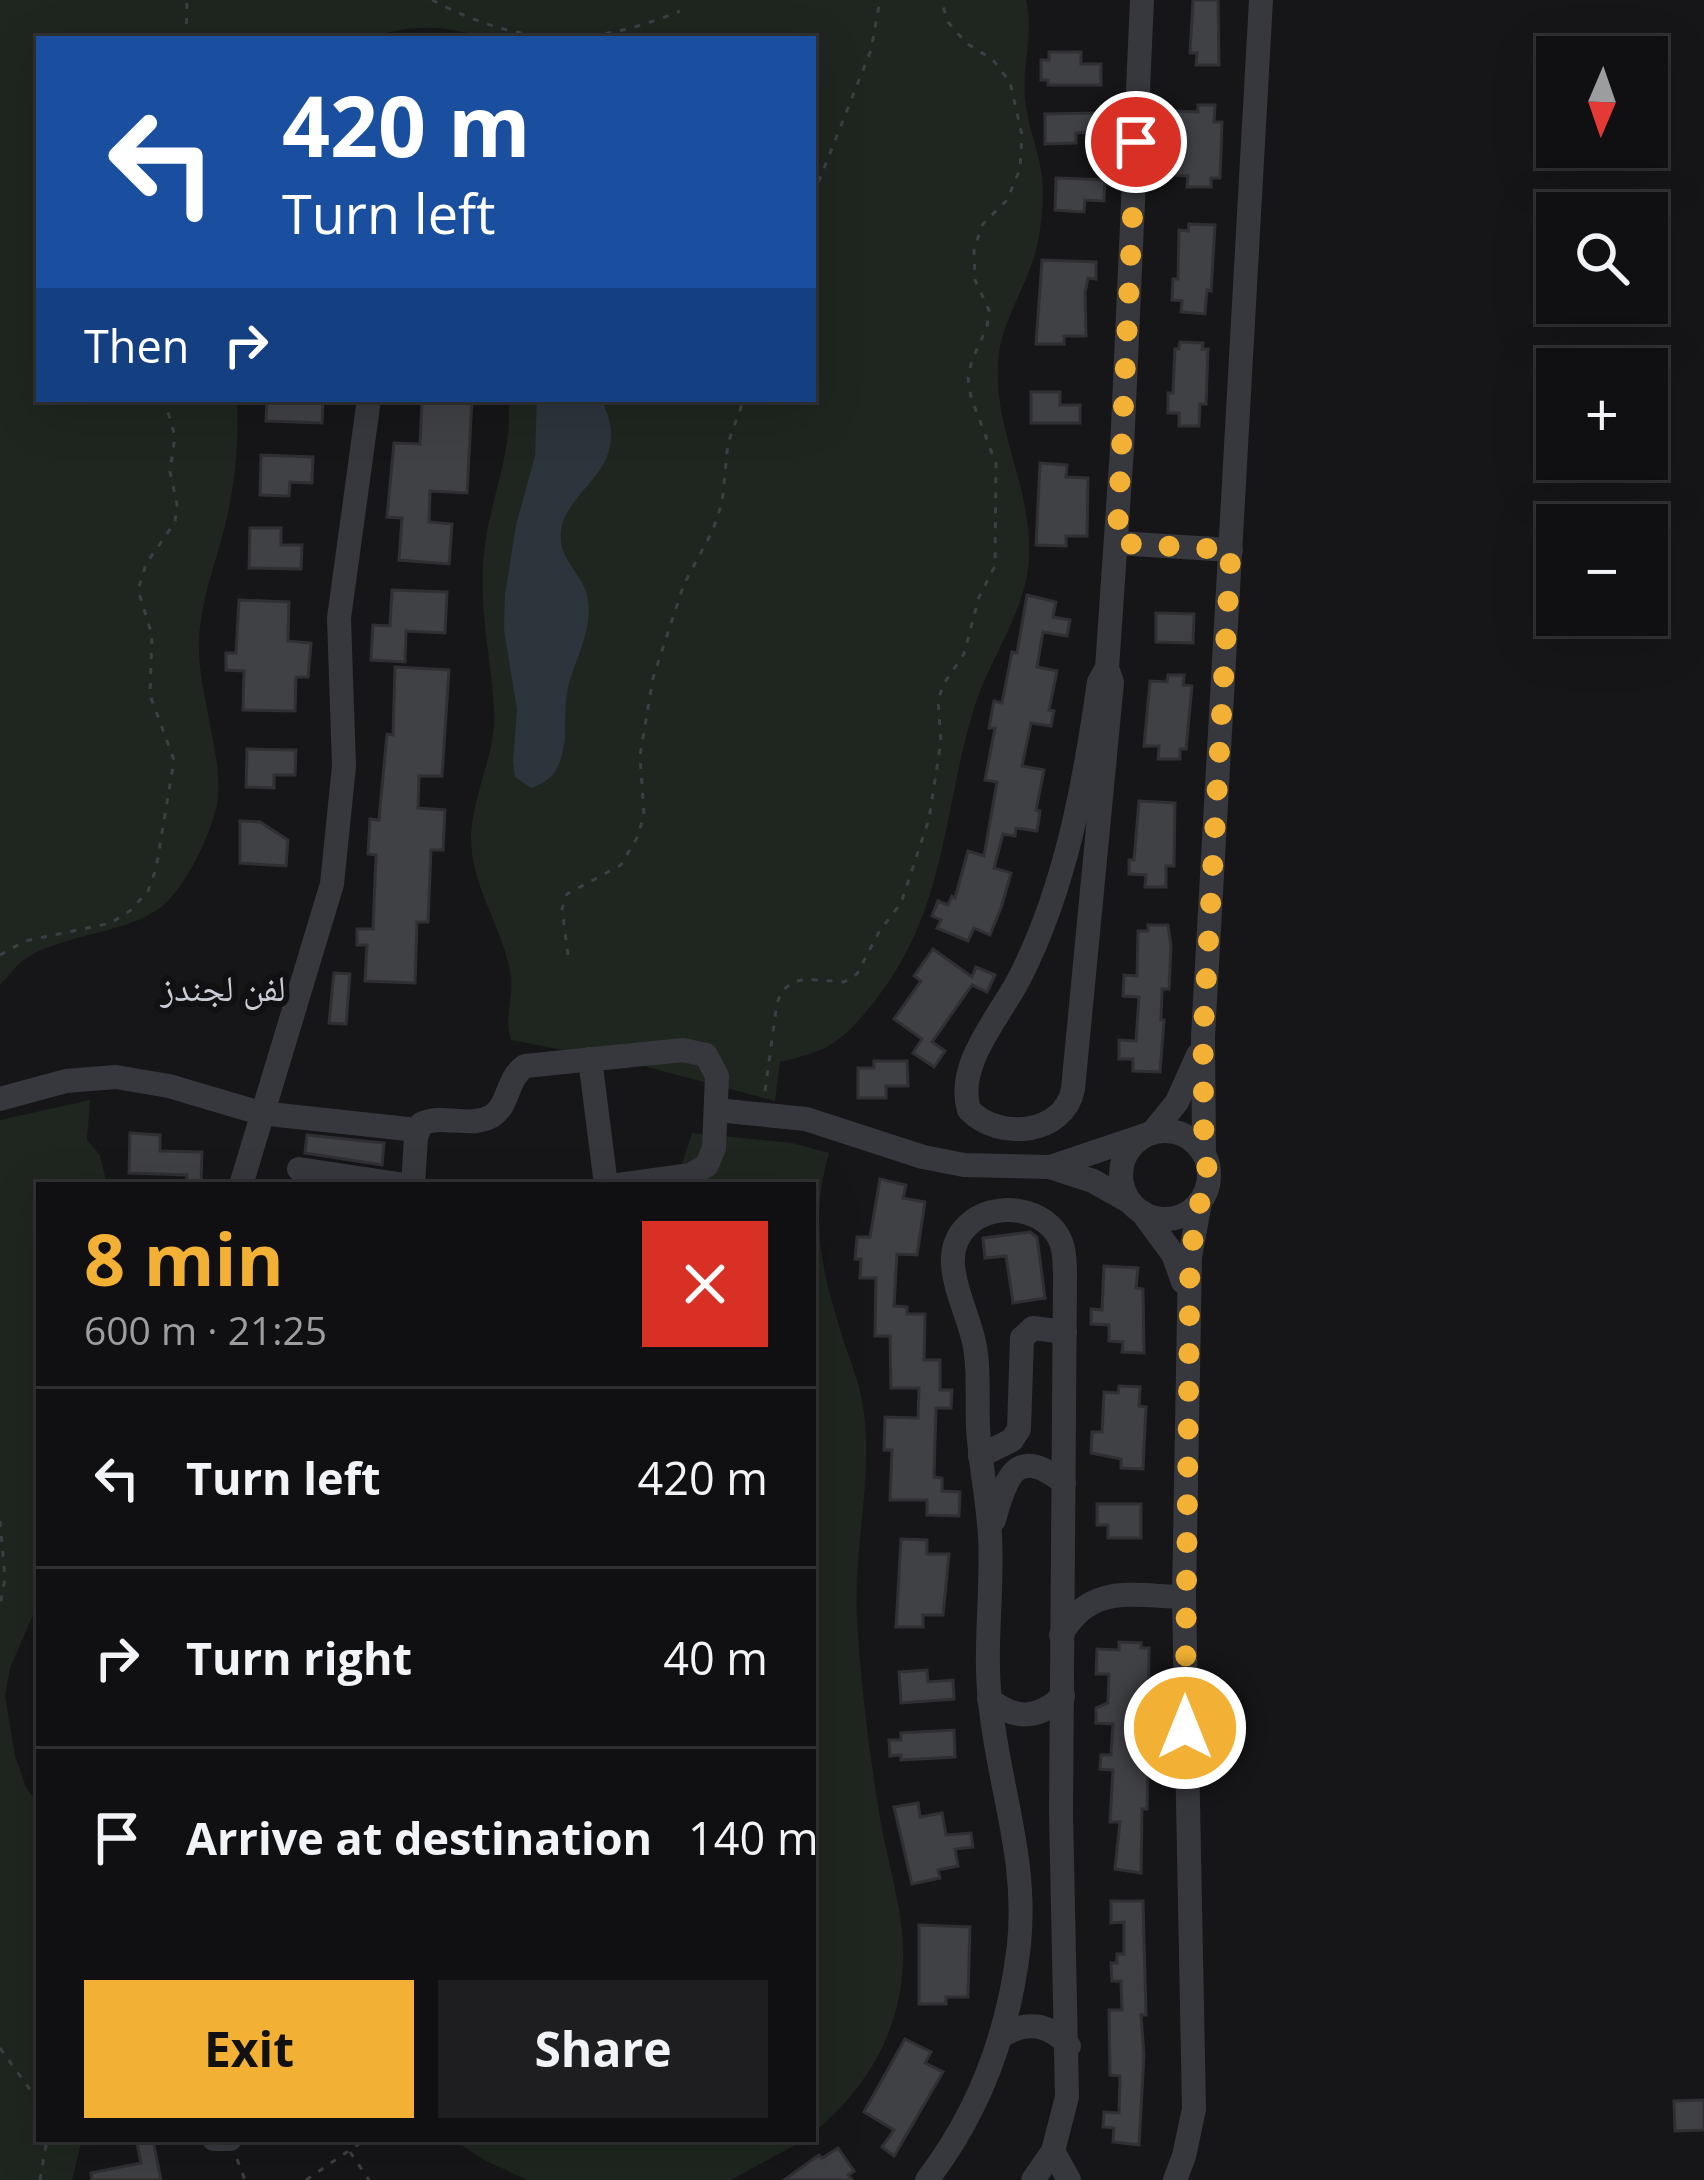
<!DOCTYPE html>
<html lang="en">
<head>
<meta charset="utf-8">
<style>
  :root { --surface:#101012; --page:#1e1e20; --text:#f1f3f6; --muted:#9c9d9f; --line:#303032; --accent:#f2b134 }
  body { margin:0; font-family:"Open Sans","Noto Naskh Arabic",sans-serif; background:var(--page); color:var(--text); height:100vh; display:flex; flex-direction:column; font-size:45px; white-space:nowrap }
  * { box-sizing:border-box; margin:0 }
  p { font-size:39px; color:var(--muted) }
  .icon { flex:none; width:66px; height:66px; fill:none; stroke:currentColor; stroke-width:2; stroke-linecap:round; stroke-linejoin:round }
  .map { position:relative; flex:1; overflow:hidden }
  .drawer { position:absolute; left:36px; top:1182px; width:780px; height:960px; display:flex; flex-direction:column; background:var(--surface); border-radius:0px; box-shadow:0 12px 48px #0002,0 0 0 3px var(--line) }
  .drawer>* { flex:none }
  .guide { position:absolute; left:36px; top:36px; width:780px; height:366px; border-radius:0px; box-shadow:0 12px 48px #0002,0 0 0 3px var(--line); background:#1a4fa0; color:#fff; overflow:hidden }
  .needle { width:78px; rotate:182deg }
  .fabs { position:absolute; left:1536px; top:36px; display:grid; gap:24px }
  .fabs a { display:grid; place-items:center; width:132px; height:132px; border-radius:0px; background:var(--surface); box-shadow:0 12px 48px #0002,0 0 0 3px var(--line); font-size:60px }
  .pin { position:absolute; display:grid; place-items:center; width:102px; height:102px; color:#fff; margin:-51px; border:6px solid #fff; border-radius:50%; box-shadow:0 3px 12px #0007 }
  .me { position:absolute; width:132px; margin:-66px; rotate:0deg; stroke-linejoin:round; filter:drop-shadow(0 0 9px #0008) }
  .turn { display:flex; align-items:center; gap:42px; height:252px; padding:0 48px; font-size:54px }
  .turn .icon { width:156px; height:156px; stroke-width:2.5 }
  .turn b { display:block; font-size:84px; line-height:102px }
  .then { display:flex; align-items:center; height:114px; padding:0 48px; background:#0003; gap:24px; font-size:45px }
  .round { display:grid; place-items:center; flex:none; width:126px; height:126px; border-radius:0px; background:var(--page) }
  .summary { display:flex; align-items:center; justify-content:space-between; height:204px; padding:0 48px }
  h1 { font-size:72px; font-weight:700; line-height:90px; color:var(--accent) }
  .cta { display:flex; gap:24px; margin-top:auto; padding:24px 48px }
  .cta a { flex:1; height:138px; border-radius:0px; background:var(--accent); color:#111; font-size:48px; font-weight:700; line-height:138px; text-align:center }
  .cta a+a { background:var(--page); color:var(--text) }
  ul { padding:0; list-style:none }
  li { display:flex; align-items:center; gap:36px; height:180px; padding:0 48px; border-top:3px solid var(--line) }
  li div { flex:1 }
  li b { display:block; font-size:45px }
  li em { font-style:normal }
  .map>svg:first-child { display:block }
</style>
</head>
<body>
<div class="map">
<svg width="1704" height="2180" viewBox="0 0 1704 2180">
  <rect width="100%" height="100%" fill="#161618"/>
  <g fill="#1e261f">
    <path d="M0,0h1026c8,32 -4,66 -1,99 2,24 12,47 16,71 4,21 1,51 -3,72 -8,41 -38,79 -40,120 -4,71 34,123 31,196 -2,50 -37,97 -53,144 -35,110 -27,209 -106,305 -13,16 -27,32 -47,42 -13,6 -29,9 -43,13l-5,39 -139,-37 -125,-24c-7,-23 2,-41 0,-63 -7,-50 -41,-90 -40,-142 2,-43 26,-83 23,-126 -3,-53 -16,-103 -10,-156 5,-52 30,-101 24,-154h305v-360h-325c-37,-13 -81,-17 -118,0h-331v360h198c2,35 -1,74 -8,109 -9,46 -28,86 -30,133 -2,50 26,120 18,163 -7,32 -27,73 -49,97 -32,33 -103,31 -143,58 -9,6 -17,18 -25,26z"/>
    <path d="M90,1100l-3,40 13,15 7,30h-68v416l-29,67 -5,28 10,60 11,31 13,18 -3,183 3,151h43l-10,41h-72v-1060z"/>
    <path d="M692,1133l100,10 37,10c-21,74 -5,125 17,195 6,17 13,35 16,53 13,72 -9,145 -5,218 4,66 12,133 23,199 8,47 25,96 23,144 -2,69 -37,128 -90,171v-948h-138z"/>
    <path d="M453,2139h353l-75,41h-204l-43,-20z"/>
  </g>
  <path fill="#2c353c" d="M537,399h64c40,78 -52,91 -39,148 5,18 21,31 25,48 8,35 -14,66 -20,98 -4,24 2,50 -9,73 -5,12 -15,18 -27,22l-16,-11 -2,-15 4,-53 -13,-79 1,-35 11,-70 19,-69z"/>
  <g fill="#404145" stroke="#303034" stroke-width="3">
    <path d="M1193,0h25l1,65h-23l1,-12h-7z"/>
    <path d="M1049,52h32v12h20v21h-53v-5h-7v-20h8z"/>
    <path d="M1198,105h17l-1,17h8l-2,56h-9v9h-24l1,-11 -14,-1 2,-64 22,1z"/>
    <path d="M1097,113v19l-21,1v10l-31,1v-30z"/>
    <path d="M1056,178l49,2 -1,21 -19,-1 -1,12 -29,-2z"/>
    <path d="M1189,224l26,1 -4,66 -4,-1 -2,24 -24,-2 1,-11 -10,-1 1,-21h5l1,-49 9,1z"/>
    <path d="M1042,260l54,2v17l-8,-1 -3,15 1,43h-22v8h-28z"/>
    <path d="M1180,342l23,1 -1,6h6l-2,55h-6l-1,22h-20v-13h-11v-20h5l2,-44h4z"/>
    <path d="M1031,392h29v13h20v18h-49z"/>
    <path d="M267,399h56l-1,24 -56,-2z"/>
    <path d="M422,399h50l-5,94 -37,-2 -1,31 23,2 -3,40 -50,-4 3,-42 -15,-1 7,-74 26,1z"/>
    <path d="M261,455l52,2 -1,26 -22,-1 -1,14 -29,-1z"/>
    <path d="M1040,463l27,2 -1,12 22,1 -1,58h-21v10l-30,-1z"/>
    <path d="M250,528h31v17h21l-1,24 -52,-1z"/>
    <path d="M392,590l55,2 -2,41 -39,-2 -1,31 -34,-2 2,-35 17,1z"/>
    <path d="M1027,595l29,7 -3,15 17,3 -3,16 -24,-4 -6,35 20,4 -8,39 5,1 -3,15 -20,-3 -9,43 22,4 -8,40 4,1 -3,20 -21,-3 -1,8 -12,-2 -9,34 17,5 -9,32 -12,30 -16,-7 -6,13 -31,-13 4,-8 -9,-4 6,-15 10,4 4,-9 3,2 13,-47 16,5 13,-74 -12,-2 10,-52h-6l5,-27 8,2 10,-51 5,1z"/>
    <path d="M239,600l50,2 -1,39 23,2 -3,34h-12l-1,34 -52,-1 1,-39 -18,-1v-17h10z"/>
    <path d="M1156,613l38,1 -1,29 -37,-1z"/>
    <path d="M395,667l54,3 -7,106h-23l-1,32 27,2 -2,40h-12l-3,72h-11l-2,61 -50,-2 2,-36h-10v-16h16l3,-74 -8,-1 2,-35 9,1 8,-86 6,1z"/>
    <path d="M1168,675h16l-1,10 9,1 -6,63h-6v10h-22l1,-13h-15l6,-65 17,1z"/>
    <path d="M247,749l49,1 -1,25h-21v13l-28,-1z"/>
    <path d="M1139,801l36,2 -1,63h-8v21h-21l1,-12 -17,-1v-14h5z"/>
    <path d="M240,821l20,1 28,18 -2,26 -46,-3z"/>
    <path d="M1148,925h20l3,21 -2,43h-7l-1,31h3l-4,52 -27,-1v-12h-14v-19l17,1 3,-44 -16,-1 1,-21 13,1 1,-45h10z"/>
    <path d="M933,949l39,28 4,-10 19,8 -8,17 -15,-7 -40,57 13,9 -11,16 -21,-14 9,-14 -28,-20 27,-38 -7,-5z"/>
    <path d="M334,973l16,1 -4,50 -17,-1z"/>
    <path d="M874,1061h33l1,25h-22v12h-28v-30h16z"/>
    <path d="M130,1133l30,2v16l42,1 -1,33h-15l1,-10 -58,-2z"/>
    <path d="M307,1135l77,8 -2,22 -77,-12z"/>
    <path d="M880,1179l26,6 -3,13 22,4 -8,53 -20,-1 -3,52 13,1v7h18l-1,46h16v30h12l-1,18h-15l-2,69 8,1v13l18,1 -1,24 -32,-1v-15h-37l2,-50h-8l1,-33 33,1 1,-30h-28l-1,-52h-15l1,-58h-16l1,-19h-6l2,-22h13z"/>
    <path d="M1030,1232l7,5 8,61 -32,5 -7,-47 -21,2 -2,-20z"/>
    <path d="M1104,1266l34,2 -2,20 7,1 1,64 -22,-1 1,-10 -14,-1v-16l-18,-1v-15l11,1z"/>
    <path d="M1119,1386l21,1 -1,19 7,1 -3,62 -22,-1v-9l-30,-6 1,-21h10l2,-40 14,1z"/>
    <path d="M1097,1504h44v34h-33v-13h-11z"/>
    <path d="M901,1539l26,1v14h22l-6,61h-20v12h-27z"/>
    <path d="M1119,1642l22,1v5h8l-2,161h-5l-1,64 -26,-4 5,-47h-10l3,-52 -13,-1 1,-14h10l2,-31 -17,-1v-15l12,-5 1,-29h-13l1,-25 22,1z"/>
    <path d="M927,1670l1,12 25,-2 1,19 -53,4 -2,-31z"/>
    <path d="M954,1730l1,27 -54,3v-5l-11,1 -1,-16h12v-7z"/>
    <path d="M918,1803l2,14 22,-4 4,22 25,-2 2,14 -18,2 3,17 -20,4 2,8 -28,6 -18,-77z"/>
    <path d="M1111,1901h32l3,114h-5l3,40 -5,90 -26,-3 1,-14 -11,-1 1,-15 15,1 1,-37 -10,-1 -1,-65h13l-1,-29h-9l-1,-18h6v-9h7v-32l-13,1z"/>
    <path d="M919,1925l51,2 -2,70h-22v7h-27z"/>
    <path d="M905,2039l26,13 -6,11 18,9 -49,84 -12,-9 12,-17 -30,-18z"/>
    <path d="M1704,2100v30l-29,1 -1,-30z"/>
    <path d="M153,2140l8,40h-69l-1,-7 50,-10 -4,-19z"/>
    <path d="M838,2148l16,23 -6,4 4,5h-68l35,-25 3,3z"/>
  </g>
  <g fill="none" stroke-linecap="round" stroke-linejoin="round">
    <g stroke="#3d3f44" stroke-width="3" stroke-dasharray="6 9" stroke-linecap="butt">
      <path d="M432,0c88,46 156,49 248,11"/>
      <path d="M186,39l1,-39"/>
      <path d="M813,196l58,-146 9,-50"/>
      <path d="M0,955l25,-14 86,-18 20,-13 17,-19 8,-22 18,-109 -24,-65 2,-60 -14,-45 8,-26 29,-42 2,-18 -7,-32 5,-36 -11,-37"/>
      <path d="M568,955l-6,-46 5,-15 54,-29 17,-29 6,-22 -4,-58 13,-78 31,-94 29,-54 9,-27 6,-60 16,-44"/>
      <path d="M765,1091l12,-88 5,-12 11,-9 13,-3 38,3 13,-8 22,-42 22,-29 28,-84 12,-78 -3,-40 5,-16 21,-31 15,-57 16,-31 1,-102 -25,-67 -3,-19 4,-18 15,-33 2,-17 -14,-30 -1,-32 9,-24 24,-24 13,-31 2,-34 -12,-53 -17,-22 -27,-17 -18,-21 -7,-22"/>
      <path d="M0,1521l5,57 -5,28"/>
      <path d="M0,2048l39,54"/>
      <path d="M350,2152l19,28"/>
      <path d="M237,2159l8,21"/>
      <path d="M40,2180l7,-41"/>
      <path d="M306,2180l60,-41"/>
    </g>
    <g stroke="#37383d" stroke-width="24">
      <path d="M1117,543l114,7"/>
      <path d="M1107,668l-8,14c-14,99 -33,205 -79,295 -20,40 -65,87 -51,133 30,31 95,25 104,-21l39,-407 -5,-14 15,-219 20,-449"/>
      <path d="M590,1059l16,126"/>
      <path d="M0,1099l66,-18 50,-4 53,9 91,27 157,17"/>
      <path d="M716,1110l90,9 117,38 41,8 86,2 98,-33"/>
      <circle cx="1165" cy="1175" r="44"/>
      <path d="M1152,1133l25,-31 21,-47"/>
      <path d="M1204,1152l-1,-116 58,-1036"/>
      <path d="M1053,1168l40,13 37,21"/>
      <path d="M299,1169l106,16"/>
      <path d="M241,1185l91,-301 12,-118 -5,-148 30,-219"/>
      <path d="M413,1185l3,-48 5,-13c22,-11 49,5 71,-8 18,-12 14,-37 33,-50l158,-16 23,5 11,21 -3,72 -7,17 -16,10 -73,10"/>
      <path d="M1142,1212l31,42 10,28"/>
      <path d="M980,1456l32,-16 7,-11 3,-91 11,-10 32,4"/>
      <path d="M994,1520c12,-45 23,-75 70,-37"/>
      <path d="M1061,1635c29,-52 71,-39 123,-38"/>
      <path d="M989,1699c26,22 50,20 74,-3"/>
      <path d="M1000,2037c25,-17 49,-14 69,9"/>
      <path d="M214,2139h16"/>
      <path d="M1053,2151l16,29"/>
      <path d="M927,2180c53,-69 82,-149 92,-235 9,-88 -21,-160 -29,-244 -6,-54 3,-110 0,-165 -2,-36 -10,-72 -12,-109 -1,-24 1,-48 -2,-73 -3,-40 -45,-95 -8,-129 26,-25 79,-18 93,17 4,11 4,24 4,36l-4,535 6,284 -14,54 -20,29"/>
      <path d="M1175,2180l9,-24 10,-47 -10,-512 6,-340 10,-55"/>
    </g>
  </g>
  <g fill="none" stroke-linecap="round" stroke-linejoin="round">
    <path stroke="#f2b134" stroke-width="21" stroke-dasharray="0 37.8" d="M1136,142l-19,401 114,7 -28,486 1,117 5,25 -9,24 -10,55 -5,471"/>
  </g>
  <g text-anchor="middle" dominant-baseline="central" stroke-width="12" stroke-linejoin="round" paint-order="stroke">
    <g font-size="36" fill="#c9ccd4" stroke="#111113">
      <text x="223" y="987">لفن لجندز</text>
    </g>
  </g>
</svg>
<div class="fabs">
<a><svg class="needle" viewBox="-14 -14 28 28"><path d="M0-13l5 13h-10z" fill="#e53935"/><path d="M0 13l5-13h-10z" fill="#9c9d9f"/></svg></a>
<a><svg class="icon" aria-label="search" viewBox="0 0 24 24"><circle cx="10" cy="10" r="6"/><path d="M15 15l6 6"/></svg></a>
<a>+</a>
<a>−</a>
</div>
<div class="pin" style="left:1136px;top:142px;background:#d93025"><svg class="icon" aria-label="arrive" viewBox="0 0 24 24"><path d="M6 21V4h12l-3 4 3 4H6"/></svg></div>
<svg class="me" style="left:1185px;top:1728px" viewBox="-20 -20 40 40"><circle r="17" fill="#f2b134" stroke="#fff" stroke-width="3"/><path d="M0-11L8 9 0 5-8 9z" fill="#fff"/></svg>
<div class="guide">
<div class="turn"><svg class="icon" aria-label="left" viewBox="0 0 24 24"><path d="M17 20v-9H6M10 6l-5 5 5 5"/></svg><div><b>420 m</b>Turn left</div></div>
<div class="then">Then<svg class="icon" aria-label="right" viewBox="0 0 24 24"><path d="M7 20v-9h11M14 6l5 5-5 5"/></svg></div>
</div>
<section class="drawer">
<div class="summary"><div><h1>8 min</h1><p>600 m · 21:25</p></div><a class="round" style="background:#d93025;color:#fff"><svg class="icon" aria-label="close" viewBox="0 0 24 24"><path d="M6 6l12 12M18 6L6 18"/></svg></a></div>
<ul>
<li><svg class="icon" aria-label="left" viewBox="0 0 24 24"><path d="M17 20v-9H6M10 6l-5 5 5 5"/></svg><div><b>Turn left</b></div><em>420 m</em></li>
<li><svg class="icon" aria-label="right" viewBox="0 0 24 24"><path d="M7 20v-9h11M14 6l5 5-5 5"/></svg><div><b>Turn right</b></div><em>40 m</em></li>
<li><svg class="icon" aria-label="arrive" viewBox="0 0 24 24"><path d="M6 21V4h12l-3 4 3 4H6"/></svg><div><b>Arrive at destination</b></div><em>140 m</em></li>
</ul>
<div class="cta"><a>Exit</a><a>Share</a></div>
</section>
</div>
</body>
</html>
